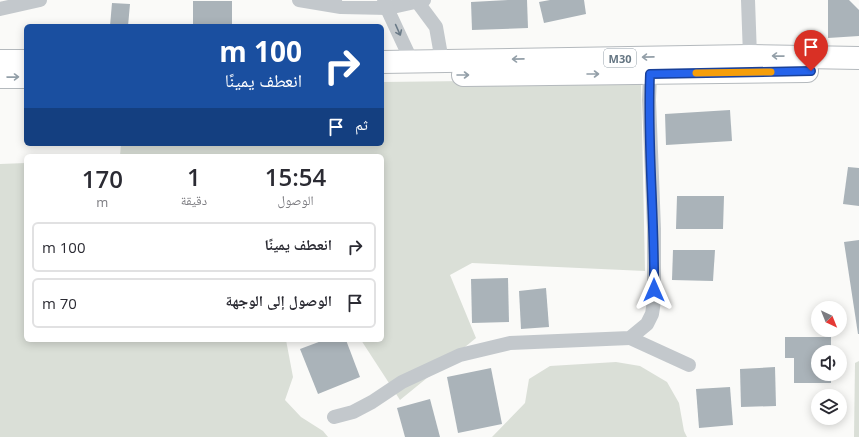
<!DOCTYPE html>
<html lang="ar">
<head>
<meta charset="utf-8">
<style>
  :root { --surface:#fff; --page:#f7f7f7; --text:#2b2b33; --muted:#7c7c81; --line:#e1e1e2 }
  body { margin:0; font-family:"Open Sans","Noto Naskh Arabic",sans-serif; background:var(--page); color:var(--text); direction:rtl; height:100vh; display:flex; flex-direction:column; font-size:15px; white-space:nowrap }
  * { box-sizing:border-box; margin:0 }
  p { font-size:13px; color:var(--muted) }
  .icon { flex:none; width:22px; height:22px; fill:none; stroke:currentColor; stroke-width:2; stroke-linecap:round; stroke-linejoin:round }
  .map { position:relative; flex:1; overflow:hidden; direction:ltr }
  .drawer { position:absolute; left:24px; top:154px; width:360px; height:188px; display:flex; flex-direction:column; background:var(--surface); border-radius:6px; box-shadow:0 2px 10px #0003; direction:rtl }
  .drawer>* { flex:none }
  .hud { position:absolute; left:24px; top:24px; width:360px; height:122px; border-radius:6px; box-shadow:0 2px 10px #0003; direction:rtl; background:#1a4fa0; color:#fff; overflow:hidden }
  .needle { width:26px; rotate:137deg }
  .controls { position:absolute; left:811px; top:301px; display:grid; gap:8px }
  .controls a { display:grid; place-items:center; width:36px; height:36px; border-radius:50%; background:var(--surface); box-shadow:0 2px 10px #0003; font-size:20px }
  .pin { position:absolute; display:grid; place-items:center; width:34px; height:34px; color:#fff; margin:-41px -17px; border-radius:50% 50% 50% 0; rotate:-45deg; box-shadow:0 0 4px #0007 }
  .pin .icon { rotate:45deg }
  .me { position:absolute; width:44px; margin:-22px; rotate:0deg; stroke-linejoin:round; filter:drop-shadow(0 0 3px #0008) }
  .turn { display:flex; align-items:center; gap:14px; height:84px; padding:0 16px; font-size:18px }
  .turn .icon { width:52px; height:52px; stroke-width:2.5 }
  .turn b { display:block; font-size:28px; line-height:34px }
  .then { display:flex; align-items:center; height:38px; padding:0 16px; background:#0003; gap:8px; font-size:15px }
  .eta { display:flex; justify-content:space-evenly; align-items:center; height:68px; text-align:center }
  .eta b { font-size:24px; font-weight:600; line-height:28px }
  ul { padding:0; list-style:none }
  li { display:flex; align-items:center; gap:12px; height:50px; margin:0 8px 6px; padding:0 8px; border:2px solid var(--line); border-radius:6px }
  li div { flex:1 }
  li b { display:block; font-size:15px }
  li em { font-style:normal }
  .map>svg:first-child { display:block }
</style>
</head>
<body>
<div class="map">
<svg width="859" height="437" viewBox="0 0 859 437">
  <rect width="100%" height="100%" fill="#fafaf8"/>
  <g fill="#dadfd7">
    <path d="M641,79l4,192 -173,-8 -22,12 26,63 -76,62 -39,-60h21v-184h-262l1,-12h261v-62z"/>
    <path d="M26,163v177h260l7,37 -8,23 16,17 22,14 5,6h-328v-273z"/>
    <path d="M859,361v76h-5l1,-74z"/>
    <path d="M616,362l24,4 27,16 12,21 5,28 3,6h-195l33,-34 4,-24 21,-13z"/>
  </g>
  <g fill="#aab3b9">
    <path d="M508,0h19l1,28 -56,2 -1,-28z"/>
    <path d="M550,0h34l2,14 -42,9 -5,-21z"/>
    <path d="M828,0h21l10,10v26l-31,2z"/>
    <rect x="193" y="1" width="39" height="25"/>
    <path d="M112,3l18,1 -2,22h-18z"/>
    <path d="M730,110l2,31 -66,4 -1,-31z"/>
    <path d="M848,167l11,1v38l-16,-2z"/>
    <path d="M677,196h47l-1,33h-47z"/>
    <path d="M859,240v94h-1l-14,-92z"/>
    <path d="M673,250h42l-2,31 -41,-1z"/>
    <path d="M508,278l1,44 -37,1 -1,-44z"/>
    <path d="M546,288l3,39 -28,2 -2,-38z"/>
    <path d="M785,337h46v15h-13v22h13v9h-37v-25h-9z"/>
    <path d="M324,340h22l14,37 -42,17 -18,-45z"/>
    <path d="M775,367l1,39 -35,1 -1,-38z"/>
    <path d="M491,368l11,56 -44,9 -11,-56z"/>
    <path d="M730,387l3,38 -34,3 -3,-39z"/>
    <path d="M430,399l10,38h-35l-8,-29z"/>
  </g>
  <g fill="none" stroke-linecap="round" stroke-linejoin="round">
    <defs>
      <g id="highway">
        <path d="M0,61h26"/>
        <path d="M382,62l368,-6 109,2"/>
        <path d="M463,75l344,-4"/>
        <path d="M0,77h26"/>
      </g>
    </defs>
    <use href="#highway" stroke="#b4b9bd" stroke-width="24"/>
    <g stroke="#c3c8cc" stroke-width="14">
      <path d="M299,0l42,7 47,1 36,-8"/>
      <path d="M416,0l20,27 6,34"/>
      <path d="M748,0l2,56"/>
      <path d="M384,2l28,60"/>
      <path d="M0,9l40,-9"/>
      <path d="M630,338l59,27"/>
      <path d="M334,417l19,-5 19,-10 30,-20 58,-27 50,-12 120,-5 17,-14 5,-10 2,-13v-72l-5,-129 1,-26"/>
    </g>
    <use href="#highway" stroke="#fff" stroke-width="22"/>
  </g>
  <defs><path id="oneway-shaft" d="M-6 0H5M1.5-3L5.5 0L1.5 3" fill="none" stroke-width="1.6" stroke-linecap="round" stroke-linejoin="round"/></defs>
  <use stroke="#6a7a87" href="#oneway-shaft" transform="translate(398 30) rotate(66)"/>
  <g stroke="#939fa8">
    <use href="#oneway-shaft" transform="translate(778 56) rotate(-179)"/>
    <use href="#oneway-shaft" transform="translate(648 57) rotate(179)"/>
    <use href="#oneway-shaft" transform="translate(518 59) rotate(179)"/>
    <use href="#oneway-shaft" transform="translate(593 74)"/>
    <use href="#oneway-shaft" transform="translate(463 75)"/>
    <use href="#oneway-shaft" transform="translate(13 77) rotate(-1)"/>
  </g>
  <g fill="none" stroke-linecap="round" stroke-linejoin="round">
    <defs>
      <path id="route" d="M654,290c1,-72 -7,-144 -4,-216l161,-3"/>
    </defs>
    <use href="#route" stroke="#184099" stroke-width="10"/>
    <use href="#route" stroke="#2563eb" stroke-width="7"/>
    <path stroke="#f59e0b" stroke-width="7" d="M696,73l75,-1"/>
  </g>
  <g text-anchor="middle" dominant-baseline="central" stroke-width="4" stroke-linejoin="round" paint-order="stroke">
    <rect fill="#fff" stroke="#939fa8" stroke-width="1" x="604" y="49" width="32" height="18" rx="3"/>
    <g font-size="11" font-weight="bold" fill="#657683">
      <text x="620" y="58">M30</text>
    </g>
  </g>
</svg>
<div class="controls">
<a><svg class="needle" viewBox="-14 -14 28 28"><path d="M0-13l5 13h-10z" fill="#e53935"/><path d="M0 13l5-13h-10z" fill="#7c7c81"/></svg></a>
<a><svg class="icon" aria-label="sound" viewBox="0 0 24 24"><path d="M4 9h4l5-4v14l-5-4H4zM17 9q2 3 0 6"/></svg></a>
<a><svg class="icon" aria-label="layers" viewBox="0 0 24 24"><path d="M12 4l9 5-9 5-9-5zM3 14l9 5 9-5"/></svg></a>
</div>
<div class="pin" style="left:811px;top:71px;background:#d93025"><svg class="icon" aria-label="arrive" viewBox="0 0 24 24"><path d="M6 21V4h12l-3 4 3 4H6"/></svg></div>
<svg class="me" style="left:654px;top:290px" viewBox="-20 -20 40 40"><path d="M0-17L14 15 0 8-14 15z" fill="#2563eb" stroke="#fff" stroke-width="4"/></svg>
<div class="hud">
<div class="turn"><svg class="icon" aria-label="right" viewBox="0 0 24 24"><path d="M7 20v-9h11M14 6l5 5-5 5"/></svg><div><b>100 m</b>انعطف يمينًا</div></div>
<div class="then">ثم<svg class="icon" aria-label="arrive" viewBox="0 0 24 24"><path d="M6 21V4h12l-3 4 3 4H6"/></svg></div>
</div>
<section class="drawer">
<div class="eta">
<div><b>15:54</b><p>الوصول</p></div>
<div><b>1</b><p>دقيقة</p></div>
<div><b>170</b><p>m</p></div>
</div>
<ul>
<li><svg class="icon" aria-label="right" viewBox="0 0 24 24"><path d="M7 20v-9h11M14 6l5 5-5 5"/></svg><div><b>انعطف يمينًا</b></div><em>100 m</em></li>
<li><svg class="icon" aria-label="arrive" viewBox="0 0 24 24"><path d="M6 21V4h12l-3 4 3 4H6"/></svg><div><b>الوصول إلى الوجهة</b></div><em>70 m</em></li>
</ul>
</section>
</div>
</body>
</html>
